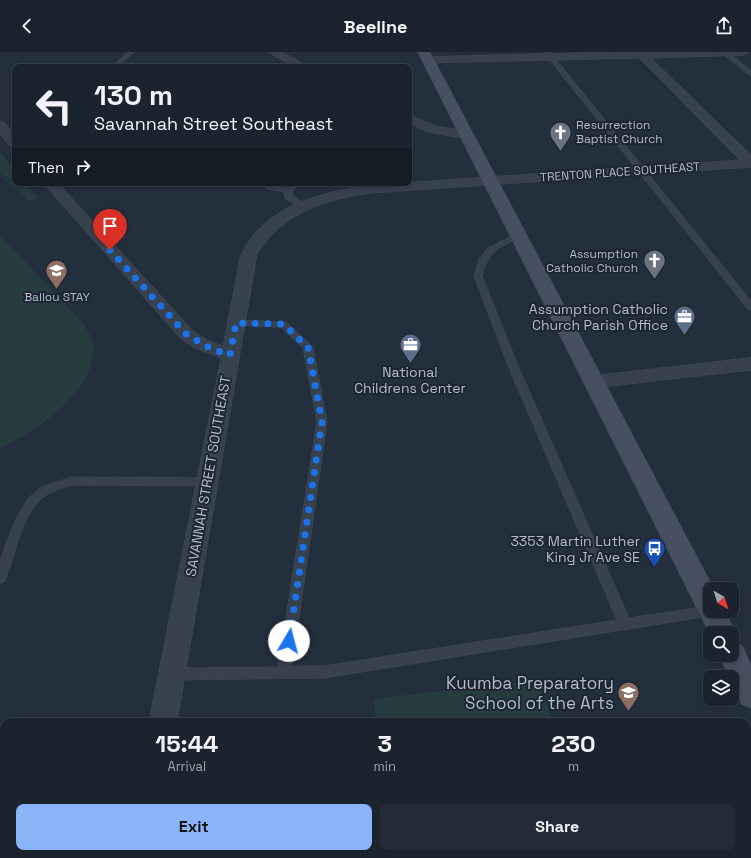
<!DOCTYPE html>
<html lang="en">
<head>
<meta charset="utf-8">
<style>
  :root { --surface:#1b232e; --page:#242b36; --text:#f1f3f6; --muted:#a0a4aa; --line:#39404a; --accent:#8ab4f8 }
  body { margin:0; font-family:"Space Grotesk",sans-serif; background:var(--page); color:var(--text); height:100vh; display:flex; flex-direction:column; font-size:15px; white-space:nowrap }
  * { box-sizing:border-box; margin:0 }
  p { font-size:13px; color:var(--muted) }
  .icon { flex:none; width:22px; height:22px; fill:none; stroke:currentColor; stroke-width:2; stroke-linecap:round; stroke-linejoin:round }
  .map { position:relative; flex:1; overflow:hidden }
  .panel { position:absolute; left:0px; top:666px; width:751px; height:140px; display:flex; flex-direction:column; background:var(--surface); border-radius:12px 12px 0 0; box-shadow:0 2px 6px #0003,0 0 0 1px var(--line) }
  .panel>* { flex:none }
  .hud { position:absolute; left:12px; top:12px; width:400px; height:122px; border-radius:8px; box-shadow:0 2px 6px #0003,0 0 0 1px var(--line); background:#1b232e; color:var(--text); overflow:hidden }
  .needle { width:26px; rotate:141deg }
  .controls { position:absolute; left:703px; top:530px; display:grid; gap:8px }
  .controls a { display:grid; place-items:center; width:36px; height:36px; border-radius:8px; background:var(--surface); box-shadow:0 2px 6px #0003,0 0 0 1px var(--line); font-size:20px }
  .pin { position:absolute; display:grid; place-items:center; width:34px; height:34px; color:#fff; margin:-41px -17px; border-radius:50% 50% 50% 0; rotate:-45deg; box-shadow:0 0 4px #0007 }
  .pin .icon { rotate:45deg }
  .me { position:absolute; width:44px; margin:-22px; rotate:8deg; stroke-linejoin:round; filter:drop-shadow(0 0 3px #0008) }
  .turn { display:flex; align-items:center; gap:14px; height:84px; padding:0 16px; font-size:18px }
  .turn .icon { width:52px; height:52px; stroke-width:2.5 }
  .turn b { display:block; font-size:28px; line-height:34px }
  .then { display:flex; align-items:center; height:38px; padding:0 16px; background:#0003; gap:8px; font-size:15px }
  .eta { display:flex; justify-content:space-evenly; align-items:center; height:68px; text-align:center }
  .eta b { font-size:24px; font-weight:700; line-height:28px }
  .primary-button { display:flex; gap:8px; margin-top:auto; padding:8px 16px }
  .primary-button a { flex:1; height:46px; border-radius:8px; background:var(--accent); color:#111; font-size:16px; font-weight:700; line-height:46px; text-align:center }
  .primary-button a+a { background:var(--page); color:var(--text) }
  header { display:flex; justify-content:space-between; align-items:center; height:52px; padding:0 16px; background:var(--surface); font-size:18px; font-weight:700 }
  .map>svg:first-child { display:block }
</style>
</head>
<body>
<header><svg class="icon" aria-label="back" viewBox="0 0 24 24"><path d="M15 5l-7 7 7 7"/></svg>Beeline<svg class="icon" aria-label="share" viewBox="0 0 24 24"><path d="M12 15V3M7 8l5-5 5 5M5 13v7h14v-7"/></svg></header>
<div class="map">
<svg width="751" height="806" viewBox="0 0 751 806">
  <rect width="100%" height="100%" fill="#242f3e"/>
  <g fill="#263c3f">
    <path d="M0,100l15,18v13h11l11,15 -9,3 -28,-26v-2l26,22 -26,-24z"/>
    <path d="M0,183l82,87c5,8 11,16 11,25 3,45 -58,85 -93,101z"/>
    <path d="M541,627l10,43h-175l-3,-23z"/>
  </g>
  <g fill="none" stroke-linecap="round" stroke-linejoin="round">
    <defs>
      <g id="service">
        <path d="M128,0h6l-16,15h-6z"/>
        <path d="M544,0h6l201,249v9l-3,-1z"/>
        <path d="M721,0h7l23,19v5z"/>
        <path d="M261,131h9l16,4 6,-4h8l-8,8v4l15,11 -7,2 -15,-10 -1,-6 -16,-3z"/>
        <path d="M518,181h3v4c-22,10 -33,14 -39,39l37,92 110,250 81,-12v5h7l-2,4 -391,63 -152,2 -5,-2 -2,-4 2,-4 5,-2 106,-1 39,-245 -14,-74 -22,-21 -47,-2v-4l3,-1 49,2 27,25 14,75 -35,244h32l293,-46 -108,-252 -35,-92 5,-17 9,-11z"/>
        <path d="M72,425l135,1 6,4 -6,4 -135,-1c-11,3 -23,7 -31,14 -19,17 -26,55 -35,79l-2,4 -4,1v-23l15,-39 13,-23 14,-11z"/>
        <path d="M4,798v4h134l-2,4h-136v-6z"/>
        <rect x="338" y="802" width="16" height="4"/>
        <rect x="569" y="802" width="16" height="4"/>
      </g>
      <g id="minor">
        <path d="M268,0h14l28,15h-15z"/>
        <path d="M614,0h135l-5,3 -93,3 100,97v12l-380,26c-47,7 -87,19 -114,61l-80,468h-28l72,-364 -26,-10 -14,-9 -138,-156h15l135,148 14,9 16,6c4,-22 9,-44 13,-66 2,-8 2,-19 6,-27 23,-48 81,-61 129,-68l369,-25 -101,-102 -211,5 -6,-3 6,-3z"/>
        <path d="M409,63l27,11 36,6 1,3 -6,4 -39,-7 -19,-8z"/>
        <path d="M0,70l5,1 10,12v12l-5,-1 -10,-12z"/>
        <path d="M751,306v12l-158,18 -7,-2 -3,-4 3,-4 7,-2z"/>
        <path d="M115,802h32l-2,4h-32z"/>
      </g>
      <g id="secondary">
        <path d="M418,0h12l284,537h-4v22h15l11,22 -4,8v-8l-22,1z"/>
        <path d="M732,589l10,4 9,20v43l-10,-4 -9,-20v-7h-3l-10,-22h13z"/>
      </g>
    </defs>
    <use href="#service" stroke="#414a57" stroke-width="1"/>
    <use href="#minor" stroke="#414a57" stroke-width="1"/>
    <use href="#secondary" stroke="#414a57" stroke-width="1"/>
    <use href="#service" fill="#38414e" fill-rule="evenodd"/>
    <use href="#minor" fill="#38414e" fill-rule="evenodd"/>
    <use href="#secondary" fill="#465061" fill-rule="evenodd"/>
  </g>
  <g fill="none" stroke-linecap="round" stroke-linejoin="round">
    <path stroke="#1a73e8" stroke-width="7" stroke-dasharray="0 12.6" d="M110,198l77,85 25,14 18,6 6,-32 47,1 25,23 14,75 -33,219"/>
  </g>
  <defs>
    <symbol id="church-pin" viewBox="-11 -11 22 30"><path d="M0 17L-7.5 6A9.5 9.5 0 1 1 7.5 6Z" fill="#6b7280" stroke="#1d2633"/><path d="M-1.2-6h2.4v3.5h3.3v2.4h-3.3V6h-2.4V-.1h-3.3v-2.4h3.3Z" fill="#fff"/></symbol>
    <symbol id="school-pin" viewBox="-11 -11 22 30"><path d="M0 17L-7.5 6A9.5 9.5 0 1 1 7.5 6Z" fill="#8d6e63" stroke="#1d2633"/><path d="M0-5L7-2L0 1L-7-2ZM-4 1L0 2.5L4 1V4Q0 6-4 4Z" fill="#fff"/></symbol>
    <symbol id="office-pin" viewBox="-11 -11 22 30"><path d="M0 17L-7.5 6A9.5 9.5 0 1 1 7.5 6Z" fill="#5c6f8a" stroke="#1d2633"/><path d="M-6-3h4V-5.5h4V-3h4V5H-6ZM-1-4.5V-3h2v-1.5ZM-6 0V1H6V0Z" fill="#fff"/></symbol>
    <symbol id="bus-pin" viewBox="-11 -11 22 30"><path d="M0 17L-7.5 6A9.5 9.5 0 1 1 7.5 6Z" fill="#1a4fb4" stroke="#1d2633"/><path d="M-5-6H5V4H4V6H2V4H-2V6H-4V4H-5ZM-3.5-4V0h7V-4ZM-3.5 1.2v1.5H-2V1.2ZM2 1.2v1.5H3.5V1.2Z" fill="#fff"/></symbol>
  </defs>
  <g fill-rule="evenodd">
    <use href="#church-pin" x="548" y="68" width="25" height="34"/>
    <use href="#church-pin" x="642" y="196" width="25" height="34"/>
    <use href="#school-pin" x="44" y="206" width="25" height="34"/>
    <use href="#office-pin" x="672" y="252" width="25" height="34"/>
    <use href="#office-pin" x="398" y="280" width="25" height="34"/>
    <use href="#bus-pin" x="642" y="484" width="25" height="34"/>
    <use href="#school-pin" x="616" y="628" width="25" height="34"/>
  </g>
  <g text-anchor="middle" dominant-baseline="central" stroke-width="4" stroke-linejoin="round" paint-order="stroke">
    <g font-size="12" fill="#b4bcc9" stroke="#1d2633" text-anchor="start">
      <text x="576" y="73">Resurrection<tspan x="576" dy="14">Baptist Church</tspan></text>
      <text x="638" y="202" text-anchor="end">Assumption<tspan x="638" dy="14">Catholic Church</tspan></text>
      <text x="57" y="245" text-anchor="middle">Ballou STAY</text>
    </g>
    <g font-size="12" fill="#b4bcc9" stroke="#1d2633">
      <text transform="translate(620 120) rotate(-4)">TRENTON PLACE SOUTHEAST</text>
    </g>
    <g font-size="14" fill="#b4bcc9" stroke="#1d2633" text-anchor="end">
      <text x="668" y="257">Assumption Catholic<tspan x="668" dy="16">Church Parish Office</tspan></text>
      <text x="410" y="320" text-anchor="middle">National<tspan x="410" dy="16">Childrens Center</tspan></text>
      <text x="640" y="489">3353 Martin Luther<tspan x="640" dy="16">King Jr Ave SE</tspan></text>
    </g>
    <g font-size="14" fill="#b4bcc9" stroke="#1d2633">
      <text transform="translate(208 424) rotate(-80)">SAVANNAH STREET SOUTHEAST</text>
    </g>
    <g font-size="17" fill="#b4bcc9" stroke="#1d2633" text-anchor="end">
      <text x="614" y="631">Kuumba Preparatory<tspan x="614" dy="20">School of the Arts</tspan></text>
    </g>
  </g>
</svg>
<div class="controls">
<a><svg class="needle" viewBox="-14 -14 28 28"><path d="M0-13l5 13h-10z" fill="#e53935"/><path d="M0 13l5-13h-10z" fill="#a0a4aa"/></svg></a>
<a><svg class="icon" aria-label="search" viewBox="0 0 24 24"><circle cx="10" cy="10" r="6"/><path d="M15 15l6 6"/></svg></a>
<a><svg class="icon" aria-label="layers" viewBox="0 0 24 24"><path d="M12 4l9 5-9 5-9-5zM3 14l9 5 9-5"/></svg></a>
</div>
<div class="pin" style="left:110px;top:198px;background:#d93025"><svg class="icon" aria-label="arrive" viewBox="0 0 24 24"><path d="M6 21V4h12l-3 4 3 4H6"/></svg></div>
<svg class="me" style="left:289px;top:589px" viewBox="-20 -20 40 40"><circle r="19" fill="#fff"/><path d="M0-13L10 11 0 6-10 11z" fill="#1a73e8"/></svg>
<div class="hud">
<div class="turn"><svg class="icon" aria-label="left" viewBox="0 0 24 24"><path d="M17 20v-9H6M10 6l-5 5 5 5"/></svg><div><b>130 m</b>Savannah Street Southeast</div></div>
<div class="then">Then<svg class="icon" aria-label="right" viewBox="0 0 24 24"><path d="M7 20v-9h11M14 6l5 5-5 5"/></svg></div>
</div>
<section class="panel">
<div class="eta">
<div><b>15:44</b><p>Arrival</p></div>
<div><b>3</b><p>min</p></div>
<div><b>230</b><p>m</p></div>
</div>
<div class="primary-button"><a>Exit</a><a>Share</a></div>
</section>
</div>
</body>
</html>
